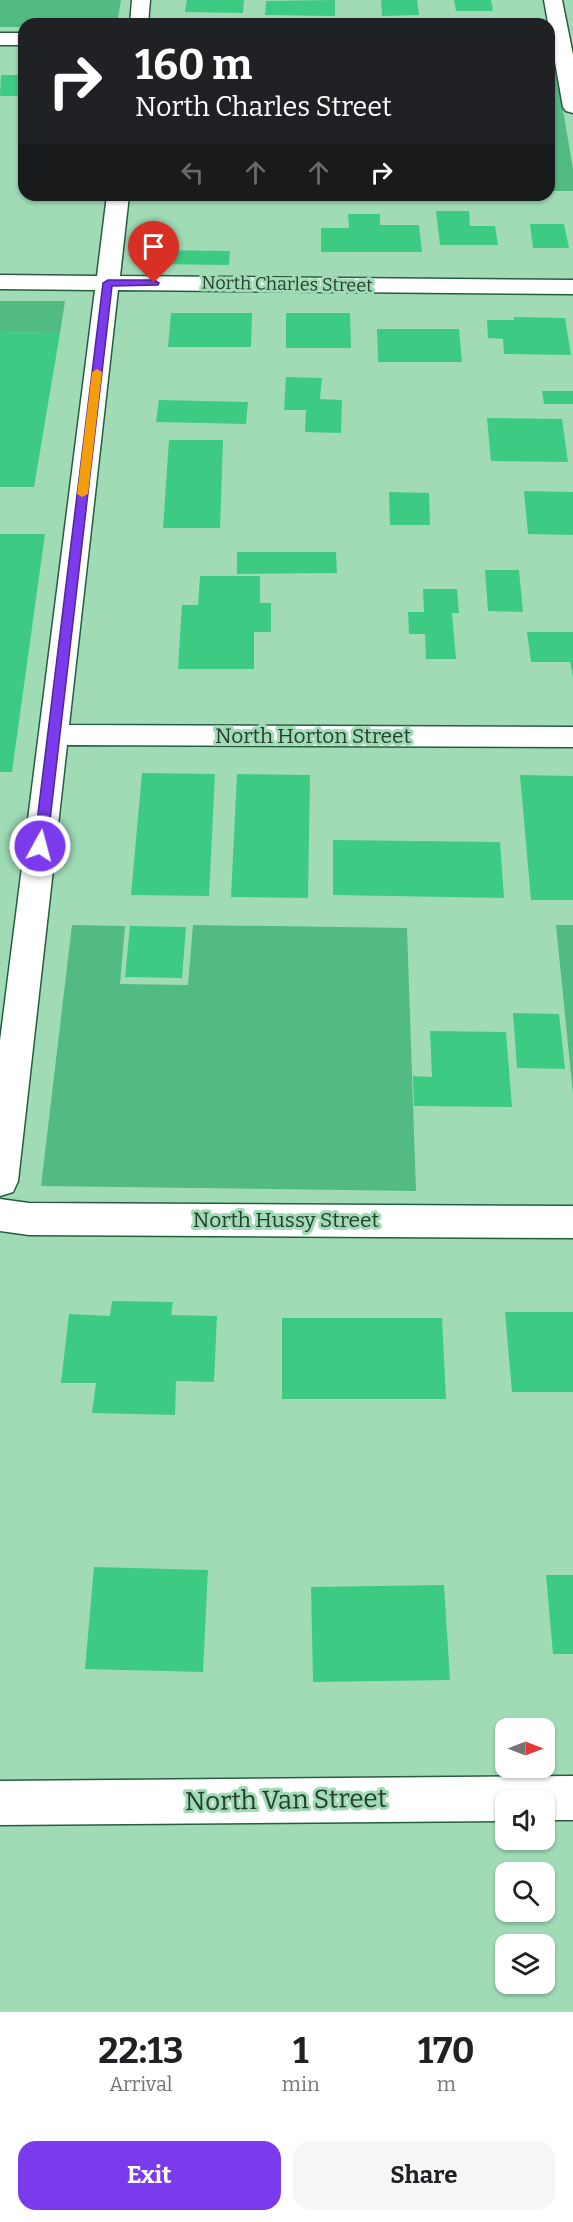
<!DOCTYPE html>
<html lang="en">
<head>
<meta charset="utf-8">
<style>
  :root { --surface:#fff; --page:#f6f6f6; --text:#202124; --muted:#757577; --accent:#7c3aed }
  body { margin:0; font-family:Bitter,serif; background:var(--page); color:var(--text); height:100vh; display:flex; flex-direction:column; font-size:22px; white-space:nowrap }
  * { box-sizing:border-box; margin:0 }
  p { font-size:20px; color:var(--muted) }
  .icon { flex:none; width:33px; height:33px; fill:none; stroke:currentColor; stroke-width:2; stroke-linecap:round; stroke-linejoin:round }
  .map { position:relative; height:2012px; overflow:hidden }
  .details { display:flex; flex-direction:column; background:var(--surface); flex:1 }
  .details>* { flex:none }
  .guide { position:absolute; left:18px; top:18px; width:537px; height:183px; border-radius:18px; box-shadow:0 2px 4px #0004; background:#202124; color:#fff; overflow:hidden }
  .needle { width:39px; rotate:90deg }
  .buttons { position:absolute; left:495px; top:1718px; display:grid; gap:12px }
  .buttons a { display:grid; place-items:center; width:60px; height:60px; border-radius:12px; background:var(--surface); box-shadow:0 2px 4px #0004; font-size:30px }
  .pin { position:absolute; display:grid; place-items:center; width:51px; height:51px; color:#fff; margin:-62px -26px; border-radius:50% 50% 50% 0; rotate:-45deg; box-shadow:0 0 6px #0007 }
  .pin .icon { rotate:45deg }
  .me { position:absolute; width:66px; margin:-33px; rotate:7deg; stroke-linejoin:round; filter:drop-shadow(0 0 4px #0008) }
  .turn { display:flex; align-items:center; gap:21px; height:126px; padding:0 18px; font-size:27px }
  .turn .icon { width:78px; height:78px; stroke-width:2.5 }
  .turn b { display:block; font-size:42px; line-height:51px }
  .lanes { display:flex; align-items:center; height:57px; padding:0 18px; background:#0003; justify-content:center; gap:30px; direction:ltr }
  .lanes .off { opacity:.35 }
  .eta { display:flex; justify-content:space-evenly; align-items:center; height:102px; text-align:center }
  .eta b { font-size:36px; font-weight:700; line-height:42px }
  .primary-button { display:flex; gap:12px; margin-top:auto; padding:12px 18px }
  .primary-button a { flex:1; height:69px; border-radius:18px; background:var(--accent); color:#fff; font-size:24px; font-weight:700; line-height:69px; text-align:center }
  .primary-button a+a { background:var(--page); color:var(--text) }
  .map>svg:first-child { display:block }
</style>
</head>
<body>
<div class="map">
<svg width="573" height="2012" viewBox="0 0 573 2012">
  <rect width="100%" height="100%" fill="#a0dbb6"/>
  <g fill="#51bb81">
    <path d="M0,0h121l-4,24h-93v3h-24z"/>
    <path d="M549,45h3l21,124v22h-24z"/>
    <path d="M0,301h65l-5,32 -60,-1z"/>
    <path d="M72,925l53,1 -5,58 68,1 5,-60 214,3 9,263 -375,-5z"/>
    <path d="M556,925h17v169z"/>
  </g>
  <g fill="#3dcb84">
    <path d="M187,0h57l-1,13 -58,-1z"/>
    <path d="M335,0v16l-70,-1 1,-14z"/>
    <path d="M381,0h36l2,15 -37,1z"/>
    <path d="M454,0h37l2,11h-37z"/>
    <path d="M1,75h23v24h-4l1,-3h-21z"/>
    <path d="M436,211h33l1,15h25l3,19h-58z"/>
    <path d="M348,214h32v11h39l3,27h-101v-24h28z"/>
    <path d="M530,224h34l5,24h-36z"/>
    <path d="M153,250l77,1 -1,14 -78,-1z"/>
    <path d="M171,313h81l-1,34h-83z"/>
    <path d="M286,313h64l1,35h-65z"/>
    <path d="M514,317l51,1 6,37 -67,-1 -1,-15 -15,-1 -1,-18h27z"/>
    <path d="M377,329h82l3,33h-84z"/>
    <path d="M0,332l60,1 -26,154h-34z"/>
    <path d="M286,377l36,1 -2,21 22,1 -1,33 -36,-1 1,-22h-22z"/>
    <path d="M542,391h31v13h-29z"/>
    <path d="M159,400l89,2 -2,22 -90,-2z"/>
    <path d="M487,418l75,1 6,43 -77,-1z"/>
    <path d="M169,440h54l-3,88h-57z"/>
    <path d="M524,491l49,1v43l-45,-1z"/>
    <path d="M389,492l40,1 1,32h-40z"/>
    <path d="M0,534h45l-33,238h-12z"/>
    <path d="M237,552h99l1,21 -100,1z"/>
    <path d="M485,570h34l4,42 -35,-1z"/>
    <path d="M200,576h60v27h11v29h-17v37h-76l4,-64h16z"/>
    <path d="M423,589h34l2,24h-7l4,46h-30l-1,-25h-16l-1,-22h16z"/>
    <path d="M527,632h46v45l-3,-15h-39z"/>
    <path d="M142,773l73,1 -6,122 -78,-1z"/>
    <path d="M237,774l73,1 -2,123 -77,-1z"/>
    <path d="M520,775l53,1v124h-42z"/>
    <path d="M333,840l167,2 4,56 -171,-3z"/>
    <path d="M130,926l56,1 -4,51 -57,-1z"/>
    <path d="M513,1013l46,1 6,55 -48,-1z"/>
    <path d="M430,1031l76,1 6,75 -98,-1 -1,-30 19,1z"/>
    <path d="M112,1301l61,1 -2,13 46,1 -3,66 -38,-1 -1,34 -83,-2 4,-30h-35l8,-69 41,2z"/>
    <path d="M505,1312h68v80h-61z"/>
    <path d="M282,1318h160l4,81h-164z"/>
    <path d="M94,1567l114,3 -5,102 -118,-3z"/>
    <path d="M546,1575h27v79h-20z"/>
    <path d="M444,1585l6,95 -137,2 -2,-95z"/>
  </g>
  <g fill="none" stroke-linecap="round" stroke-linejoin="round">
    <defs>
      <g id="minor">
        <path d="M132,0h18l-2,24h-18z"/>
        <path d="M544,0h18l11,55v58l-7,-2 -3,-4z"/>
        <rect x="0" y="33" width="24" height="12"/>
        <path d="M107,195h22l-9,81 453,4v14l-455,-4 -49,435 504,2v20l-506,-2 -49,436 -5,11 -13,4v-155l95,-751 -95,-1v-14l97,1z"/>
        <path d="M0,1199l29,4 544,3v32l-544,-3 -29,-4z"/>
        <path d="M573,1776v44h-29v-20h-38v21l-506,4v-44z"/>
      </g>
    </defs>
    <use href="#minor" stroke="#245e3f" stroke-width="3"/>
    <use href="#minor" fill="#fff" fill-rule="evenodd"/>
  </g>
  <path fill="#7c3aed" stroke="#51269a" stroke-width="1.5" d="M154,280l5,3 -1,2 -46,1 -65,560 -7,4 -6,-4 69,-563 5,-3z"/>
  <path fill="#f59e0b" d="M97,369l5,3 -14,122 -6,3 -5,-3 15,-122z"/>
  <g text-anchor="middle" dominant-baseline="central" stroke-width="6" stroke-linejoin="round" paint-order="stroke">
    <g font-size="18" fill="#263e2f" stroke="#a0dbb6">
      <text transform="translate(287 284) rotate(1)">North Charles Street</text>
    </g>
    <g font-size="21" fill="#263e2f" stroke="#a0dbb6">
      <text x="313" y="736">North Horton Street</text>
      <text x="286" y="1220">North Hussy Street</text>
    </g>
    <g font-size="26" fill="#263e2f" stroke="#a0dbb6">
      <text transform="translate(286 1800) rotate(-1)">North Van Street</text>
    </g>
  </g>
</svg>
<div class="buttons">
<a><svg class="needle" viewBox="-14 -14 28 28"><path d="M0-13l5 13h-10z" fill="#e53935"/><path d="M0 13l5-13h-10z" fill="#757577"/></svg></a>
<a><svg class="icon" aria-label="sound" viewBox="0 0 24 24"><path d="M4 9h4l5-4v14l-5-4H4zM17 9q2 3 0 6"/></svg></a>
<a><svg class="icon" aria-label="search" viewBox="0 0 24 24"><circle cx="10" cy="10" r="6"/><path d="M15 15l6 6"/></svg></a>
<a><svg class="icon" aria-label="layers" viewBox="0 0 24 24"><path d="M12 4l9 5-9 5-9-5zM3 14l9 5 9-5"/></svg></a>
</div>
<div class="pin" style="left:154px;top:283px;background:#d93025"><svg class="icon" aria-label="arrive" viewBox="0 0 24 24"><path d="M6 21V4h12l-3 4 3 4H6"/></svg></div>
<svg class="me" style="left:40px;top:846px" viewBox="-20 -20 40 40"><circle r="17" fill="#7c3aed" stroke="#fff" stroke-width="3"/><path d="M0-11L8 9 0 5-8 9z" fill="#fff"/></svg>
<div class="guide">
<div class="turn"><svg class="icon" aria-label="right" viewBox="0 0 24 24"><path d="M7 20v-9h11M14 6l5 5-5 5"/></svg><div><b>160 m</b>North Charles Street</div></div>
<div class="lanes"><svg class="icon off" aria-label="left" viewBox="0 0 24 24"><path d="M17 20v-9H6M10 6l-5 5 5 5"/></svg><svg class="icon off" aria-label="ahead" viewBox="0 0 24 24"><path d="M12 20V5M6 11l6-6 6 6"/></svg><svg class="icon off" aria-label="ahead" viewBox="0 0 24 24"><path d="M12 20V5M6 11l6-6 6 6"/></svg><svg class="icon" aria-label="right" viewBox="0 0 24 24"><path d="M7 20v-9h11M14 6l5 5-5 5"/></svg></div>
</div>
</div>
<section class="details">
<div class="eta">
<div><b>22:13</b><p>Arrival</p></div>
<div><b>1</b><p>min</p></div>
<div><b>170</b><p>m</p></div>
</div>
<div class="primary-button"><a>Exit</a><a>Share</a></div>
</section>
</body>
</html>
